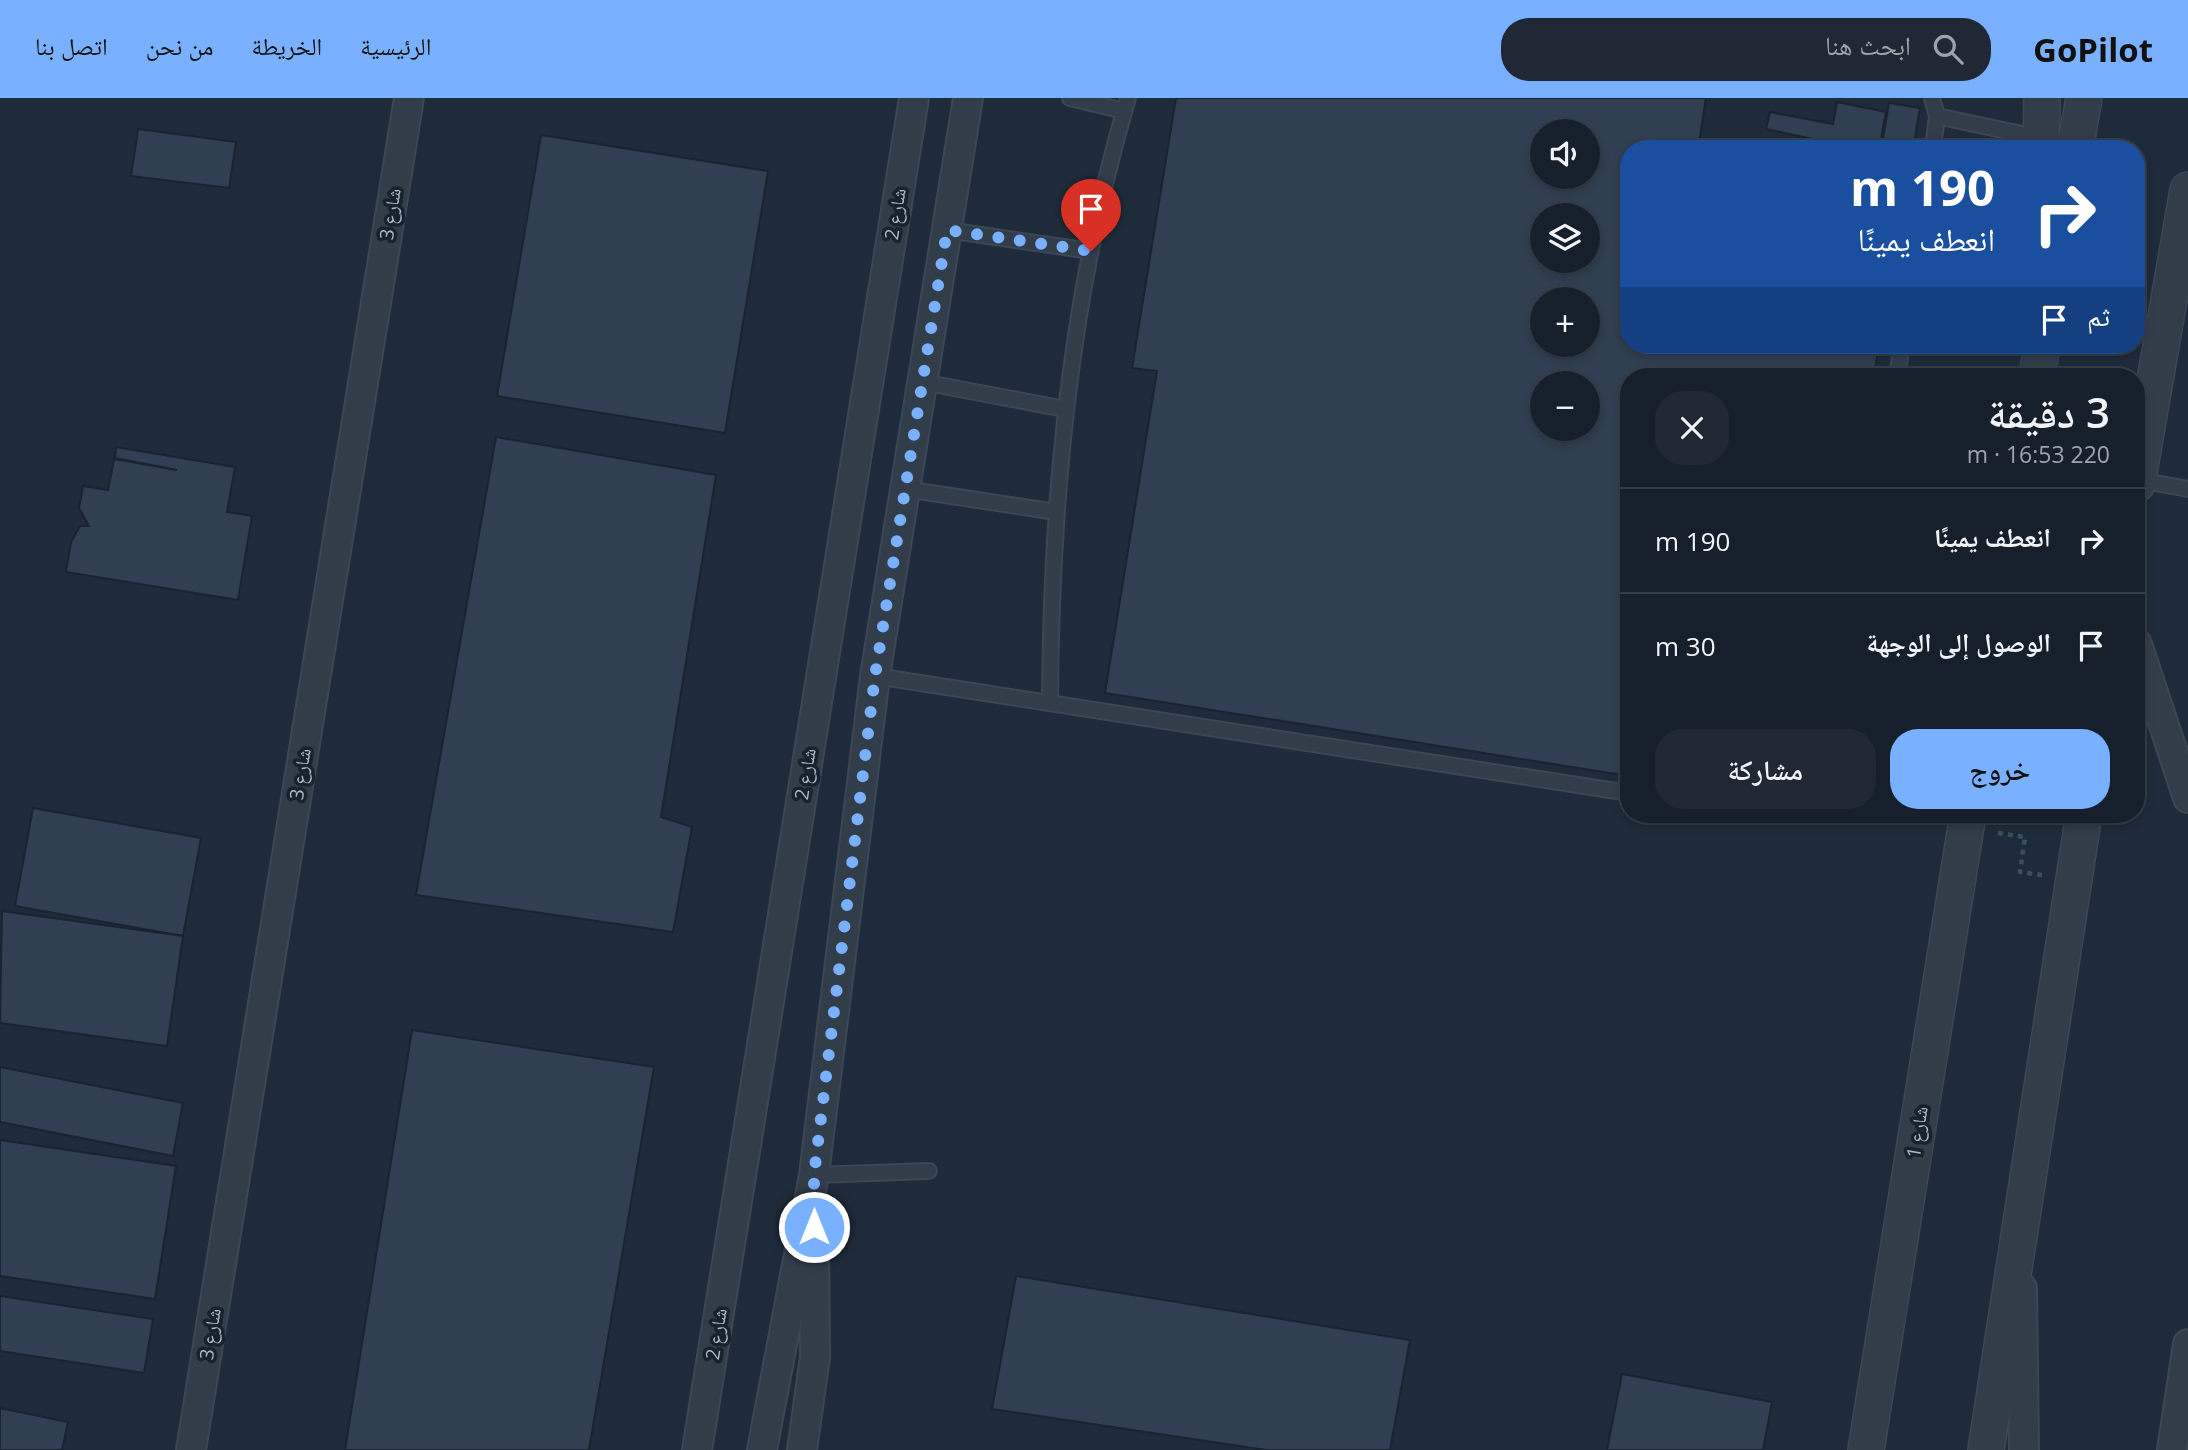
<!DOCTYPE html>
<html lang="ar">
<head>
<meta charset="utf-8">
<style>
  :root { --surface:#16202c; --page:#1f2834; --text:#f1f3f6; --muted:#9ea3a9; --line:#353e48; --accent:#79b0ff }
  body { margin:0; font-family:"Open Sans","Noto Naskh Arabic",sans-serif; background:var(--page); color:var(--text); direction:rtl; height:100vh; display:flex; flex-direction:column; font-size:26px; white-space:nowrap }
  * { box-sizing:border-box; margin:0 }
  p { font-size:23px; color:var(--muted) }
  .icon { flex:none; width:38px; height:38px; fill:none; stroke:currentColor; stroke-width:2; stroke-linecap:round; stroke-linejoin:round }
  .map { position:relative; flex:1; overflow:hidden; direction:ltr }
  .side { position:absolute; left:1620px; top:270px; width:525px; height:455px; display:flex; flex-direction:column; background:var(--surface); border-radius:28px; box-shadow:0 4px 10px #0003,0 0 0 2px var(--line); direction:rtl }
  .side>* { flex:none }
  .guide { position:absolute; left:1620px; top:42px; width:525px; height:214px; border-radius:28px; box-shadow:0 4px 10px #0003,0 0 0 2px var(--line); direction:rtl; background:#1a4fa0; color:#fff; overflow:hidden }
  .fabs { position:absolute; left:1530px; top:21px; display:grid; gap:14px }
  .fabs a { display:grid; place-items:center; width:70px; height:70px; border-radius:50%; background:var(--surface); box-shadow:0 4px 10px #0003,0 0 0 2px var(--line); font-size:35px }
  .pin { position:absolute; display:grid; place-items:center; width:60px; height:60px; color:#fff; margin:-72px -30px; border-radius:50% 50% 50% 0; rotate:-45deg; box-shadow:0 0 7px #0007 }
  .pin .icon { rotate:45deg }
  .me { position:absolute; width:77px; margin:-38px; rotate:0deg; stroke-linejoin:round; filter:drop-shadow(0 0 5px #0008) }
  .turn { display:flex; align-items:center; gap:24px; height:147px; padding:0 35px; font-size:32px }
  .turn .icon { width:91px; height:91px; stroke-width:2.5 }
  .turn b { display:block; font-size:49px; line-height:60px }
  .then { display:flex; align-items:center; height:66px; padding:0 35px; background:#0003; gap:14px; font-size:26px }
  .round { display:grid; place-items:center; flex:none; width:74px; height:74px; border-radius:28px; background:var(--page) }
  .headline { display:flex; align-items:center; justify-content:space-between; height:119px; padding:0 35px }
  h1 { font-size:42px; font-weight:600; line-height:52px }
  .action { display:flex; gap:14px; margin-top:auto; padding:14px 35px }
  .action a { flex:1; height:80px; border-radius:28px; background:var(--accent); color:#111; font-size:28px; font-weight:600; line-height:80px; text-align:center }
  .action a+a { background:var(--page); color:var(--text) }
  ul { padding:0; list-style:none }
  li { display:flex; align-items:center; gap:21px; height:105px; padding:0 35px; border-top:2px solid var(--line) }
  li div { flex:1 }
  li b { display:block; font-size:26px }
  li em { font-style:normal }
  header { display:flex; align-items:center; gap:42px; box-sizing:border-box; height:98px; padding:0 35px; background:var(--accent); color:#111 }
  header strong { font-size:33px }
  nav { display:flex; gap:38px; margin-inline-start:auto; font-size:24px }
  .search { width:490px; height:63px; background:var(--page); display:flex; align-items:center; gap:18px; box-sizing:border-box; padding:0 24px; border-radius:28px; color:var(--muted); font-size:26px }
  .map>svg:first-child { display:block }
</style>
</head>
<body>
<header>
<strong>GoPilot</strong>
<div class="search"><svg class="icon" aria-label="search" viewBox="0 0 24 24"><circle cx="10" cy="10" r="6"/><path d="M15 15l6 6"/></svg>ابحث هنا</div>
<nav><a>الرئيسية</a><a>الخريطة</a><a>من نحن</a><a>اتصل بنا</a></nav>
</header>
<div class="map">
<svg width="2188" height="1352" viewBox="0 0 2188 1352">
  <rect width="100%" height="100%" fill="#1e2b3a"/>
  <g fill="#303f51" stroke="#1a2430" stroke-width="2" fill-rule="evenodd">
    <path d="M1176,0h530l-8,51h-69v196h250l-5,31h-245v400l-524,-83 52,-322 -25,-3zM1542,33h45v46h-45zM1542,117h45v46h-45zM1542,201h45v46h-45zM1542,285h45v46h-45z"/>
    <path d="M1837,4l49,10 -7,37h-59l2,-8 -56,-12 4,-17 63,12z"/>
    <path d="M1889,5l31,5 -7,41h-32z"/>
    <path d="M138,31l98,13 -7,46 -98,-12z"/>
    <path d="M541,37l227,36 -43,262 -228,-37z"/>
    <path d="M496,339l220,38 -55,342 31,10 -19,105 -257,-37z"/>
    <path d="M116,349l119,20 -8,45 25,4 -14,84 -172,-28 5,-30 9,-16h9l-10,-18 4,-22 25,4 6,-31 63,11 -62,-12z"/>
    <path d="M33,710l168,30 -18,98 -168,-30z"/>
    <path d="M2,813l181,25 -16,110 -167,-23z"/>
    <path d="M412,932l242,37 -65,383h-244z"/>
    <path d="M0,969l183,36 -10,53 -173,-34z"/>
    <path d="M0,1042l176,26 -21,133 -155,-23z"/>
    <path d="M1016,1178l394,64 -20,110h-124l-274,-41z"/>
    <path d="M0,1198l153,23 -9,54 -144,-22z"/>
    <path d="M1622,1276l150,28 -9,48h-156z"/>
    <path d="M0,1310l68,14 -6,28h-62z"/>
  </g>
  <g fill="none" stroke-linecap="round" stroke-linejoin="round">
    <defs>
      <g id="service">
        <path d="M1070,0l54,13"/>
        <path d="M1932,0l5,18 -4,33"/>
        <path d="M1937,18l103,22"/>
        <path d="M947,132l144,21"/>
        <path d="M1897,278l5,-31"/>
        <path d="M922,284l143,27"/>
        <path d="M2139,382l49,9"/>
        <path d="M905,391l151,23"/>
        <path d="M875,578l754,117"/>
        <path d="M1050,605c1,-204 20,-409 78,-605"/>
        <path d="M1761,716l16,2 24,-2"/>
        <path d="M814,1077l115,-4"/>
      </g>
      <g id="minor">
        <path d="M2137,546l51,154"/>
        <path d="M2022,1190l2,162"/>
        <path d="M191,1352l218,-1352"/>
        <path d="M697,1352l217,-1352"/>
        <path d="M762,1352l52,-275 61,-499 93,-578"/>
        <path d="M802,1352l13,-93 -1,-117"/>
        <path d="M2172,1352l16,-106"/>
      </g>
      <g id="tertiary">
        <path d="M2041,51l1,-51"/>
        <path d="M2075,51l9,-51"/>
        <path d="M2037,278l5,-31"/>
        <path d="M2137,386l51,-294"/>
        <path d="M1866,1352l102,-636"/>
        <path d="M1986,1352l98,-636"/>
      </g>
    </defs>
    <use href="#service" stroke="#3c4654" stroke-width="18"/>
    <use href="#minor" stroke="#3c4654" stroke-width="32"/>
    <use href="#tertiary" stroke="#3c4654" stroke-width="38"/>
    <path stroke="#395253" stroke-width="4.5" stroke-dasharray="5 5" stroke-linecap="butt" d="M1998,735l27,4 -5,35 22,3"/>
    <use href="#service" stroke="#323d4a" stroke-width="14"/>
    <use href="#minor" stroke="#323d4a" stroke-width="28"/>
    <use href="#tertiary" stroke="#323d4a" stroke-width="35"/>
  </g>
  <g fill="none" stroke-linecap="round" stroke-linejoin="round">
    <path stroke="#79b0ff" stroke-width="12" stroke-dasharray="0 21.6" d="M814,1129v-52l61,-499 72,-446 144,21"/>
  </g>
  <g text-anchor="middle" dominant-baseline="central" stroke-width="7" stroke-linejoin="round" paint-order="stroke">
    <g font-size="19" fill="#acb7c7" stroke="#18222e">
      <text transform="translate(390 116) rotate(-81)">شارع 3</text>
      <text transform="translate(895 116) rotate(-81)">شارع 2</text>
      <text transform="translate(300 676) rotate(-81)">شارع 3</text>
      <text transform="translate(805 676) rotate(-81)">شارع 2</text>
      <text transform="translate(1917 1034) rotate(-81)">شارع 1</text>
      <text transform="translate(210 1236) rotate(-81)">شارع 3</text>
      <text transform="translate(716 1236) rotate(-81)">شارع 2</text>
    </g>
  </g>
</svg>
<div class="fabs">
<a><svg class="icon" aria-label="sound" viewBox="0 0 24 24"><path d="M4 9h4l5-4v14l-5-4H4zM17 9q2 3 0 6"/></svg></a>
<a><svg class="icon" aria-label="layers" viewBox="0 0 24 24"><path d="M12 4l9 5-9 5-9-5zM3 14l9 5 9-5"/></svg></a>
<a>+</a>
<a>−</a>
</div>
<div class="pin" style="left:1091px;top:153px;background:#d93025"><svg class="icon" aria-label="arrive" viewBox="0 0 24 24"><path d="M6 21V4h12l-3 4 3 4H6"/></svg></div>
<svg class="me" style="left:814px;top:1129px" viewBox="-20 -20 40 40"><circle r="17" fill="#79b0ff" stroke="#fff" stroke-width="3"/><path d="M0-11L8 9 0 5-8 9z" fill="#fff"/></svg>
<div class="guide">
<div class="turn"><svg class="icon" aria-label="right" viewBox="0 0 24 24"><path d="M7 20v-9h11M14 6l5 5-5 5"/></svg><div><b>190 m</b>انعطف يمينًا</div></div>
<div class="then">ثم<svg class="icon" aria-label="arrive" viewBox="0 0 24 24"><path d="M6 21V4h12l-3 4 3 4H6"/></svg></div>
</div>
<section class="side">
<div class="headline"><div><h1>3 دقيقة</h1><p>220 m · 16:53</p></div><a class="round"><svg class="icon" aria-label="close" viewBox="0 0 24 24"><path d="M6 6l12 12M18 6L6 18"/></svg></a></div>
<ul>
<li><svg class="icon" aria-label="right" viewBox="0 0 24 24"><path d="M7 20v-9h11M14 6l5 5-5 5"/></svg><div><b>انعطف يمينًا</b></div><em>190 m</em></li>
<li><svg class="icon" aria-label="arrive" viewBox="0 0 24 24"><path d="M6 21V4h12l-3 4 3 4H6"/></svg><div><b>الوصول إلى الوجهة</b></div><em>30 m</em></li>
</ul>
<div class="action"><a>خروج</a><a>مشاركة</a></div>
</section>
</div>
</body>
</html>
